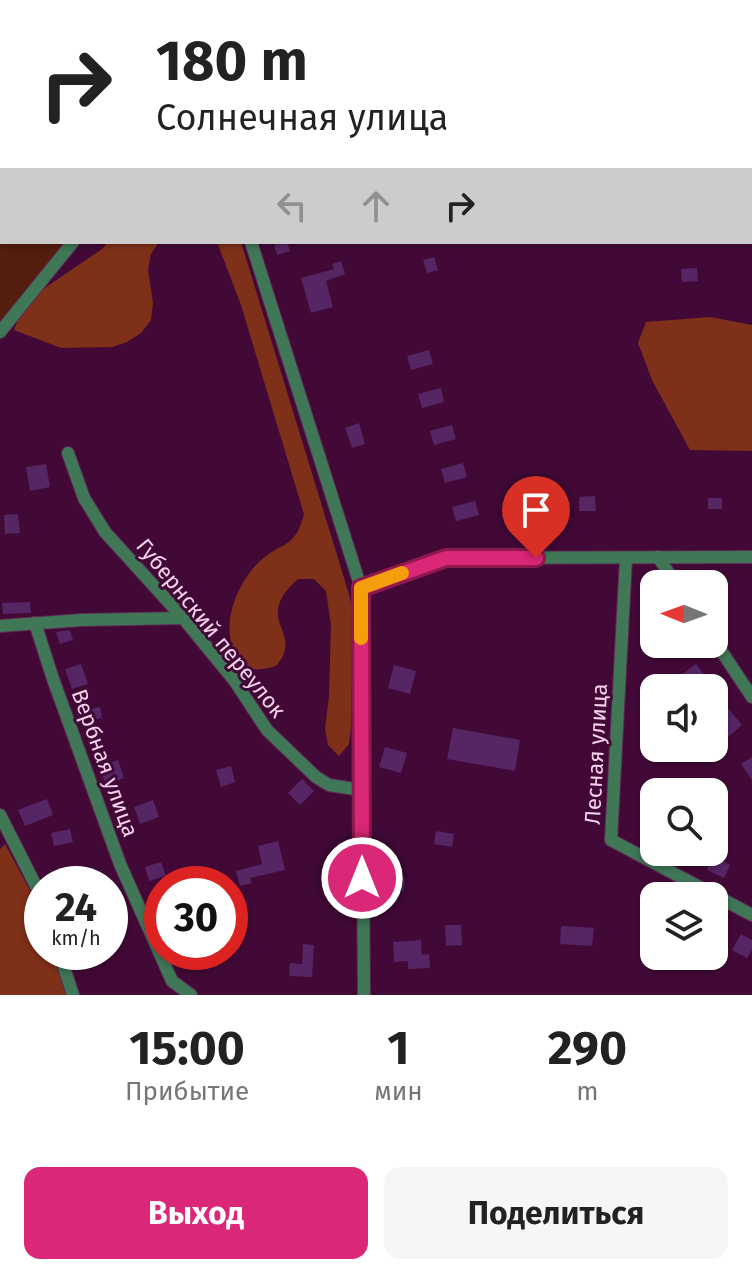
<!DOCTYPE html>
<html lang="ru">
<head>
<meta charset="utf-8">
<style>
  :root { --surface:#fff; --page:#f6f6f6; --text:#222; --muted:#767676; --accent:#db2777 }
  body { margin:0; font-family:"Fira Sans",sans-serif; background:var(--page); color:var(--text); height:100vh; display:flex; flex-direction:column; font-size:30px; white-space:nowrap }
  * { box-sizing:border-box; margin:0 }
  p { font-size:26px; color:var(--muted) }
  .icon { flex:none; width:44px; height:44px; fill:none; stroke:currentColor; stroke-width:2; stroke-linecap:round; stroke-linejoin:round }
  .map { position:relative; height:995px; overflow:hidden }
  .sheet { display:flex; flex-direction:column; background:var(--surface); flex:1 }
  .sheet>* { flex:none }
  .top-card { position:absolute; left:0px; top:0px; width:752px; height:244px; box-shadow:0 2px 6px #0004; background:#fff; color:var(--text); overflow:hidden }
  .needle { width:52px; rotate:271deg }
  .tools { position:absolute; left:640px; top:570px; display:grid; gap:16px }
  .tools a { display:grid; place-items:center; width:88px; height:88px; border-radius:16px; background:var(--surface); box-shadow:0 2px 6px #0004; font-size:40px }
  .speed { position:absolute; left:24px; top:866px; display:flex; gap:16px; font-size:40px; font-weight:700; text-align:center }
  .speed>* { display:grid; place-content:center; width:104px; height:104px; border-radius:50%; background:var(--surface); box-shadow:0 2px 6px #0004; line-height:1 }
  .speed small { font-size:20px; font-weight:400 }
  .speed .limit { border:12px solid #d22; background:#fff; color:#111 }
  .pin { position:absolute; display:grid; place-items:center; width:68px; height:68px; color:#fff; margin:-82px -34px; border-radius:50% 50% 50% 0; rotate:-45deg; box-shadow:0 0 8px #0007 }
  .pin .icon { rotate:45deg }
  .me { position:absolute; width:88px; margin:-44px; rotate:0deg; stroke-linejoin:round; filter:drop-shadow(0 0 6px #0008) }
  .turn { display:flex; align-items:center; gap:28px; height:168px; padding:0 24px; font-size:36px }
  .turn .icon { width:104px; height:104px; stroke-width:2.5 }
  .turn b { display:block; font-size:56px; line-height:68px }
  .lanes { display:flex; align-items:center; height:76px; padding:0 24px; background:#0003; justify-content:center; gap:40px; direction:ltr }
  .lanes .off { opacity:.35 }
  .eta { display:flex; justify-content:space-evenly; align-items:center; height:136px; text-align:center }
  .eta b { font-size:48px; font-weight:700; line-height:56px }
  .action { display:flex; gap:16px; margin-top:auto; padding:16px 24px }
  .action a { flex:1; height:92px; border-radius:16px; background:var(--accent); color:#fff; font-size:32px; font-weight:700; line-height:92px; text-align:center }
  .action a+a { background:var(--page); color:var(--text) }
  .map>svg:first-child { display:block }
</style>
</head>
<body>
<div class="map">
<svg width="752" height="995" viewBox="0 0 752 995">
  <rect width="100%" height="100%" fill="#420937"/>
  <path fill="#531e0d" d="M0,0h179l1,2h-178v240h71l-73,90z"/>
  <g fill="#7f3018">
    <path d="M108,242h51l-8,12 -3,16 5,33 -2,17 -10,13 -14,9 -15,5 -51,1 -47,-18 8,-21 11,-13 69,-47z"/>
    <path d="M217,242h24l108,352 3,15 -1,118 -2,17 -10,12 -11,-11 -3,-16 4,-33 2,-71 -5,-34 -12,-12h-16c-14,12 -25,27 -18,45 3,10 7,15 5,25 -1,7 -5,12 -9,17 -11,3 -25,7 -34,-3 -26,-28 -7,-78 17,-101 22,-21 36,-12 45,-48l-63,-209z"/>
    <path d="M710,317l42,8v126l-62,-1 -38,-70 -14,-37 8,-21z"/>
    <path d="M5,844l37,69v39h14l12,43h-68v-146z"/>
  </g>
  <g fill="#552564">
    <path d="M283,242h4l3,9 -13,4 -3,-10z"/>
    <path d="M434,257l4,13 -11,3 -4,-13z"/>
    <path d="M341,261l4,13 -19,7 7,26 -22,6 -10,-35 33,-9 -2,-5z"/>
    <path d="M697,268l1,13 -16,1 -1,-13z"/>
    <path d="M429,350l4,14 -22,6 -4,-14z"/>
    <path d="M441,388l3,14 -22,6 -4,-14z"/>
    <path d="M359,423l6,21 -13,4 -7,-20z"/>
    <path d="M452,425l4,14 -22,6 -4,-14z"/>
    <path d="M463,463l4,14 -22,6 -4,-14z"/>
    <path d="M46,464l4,23 -20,4 -4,-24z"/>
    <rect x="517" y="486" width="13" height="10"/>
    <path d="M595,496l1,15h-17v-14z"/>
    <rect x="708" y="498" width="14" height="11"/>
    <path d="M475,501l4,14 -23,6 -4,-14z"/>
    <path d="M18,514l2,19 -15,1 -1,-19z"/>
    <path d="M30,602l1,11 -28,1 -1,-11z"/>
    <path d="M70,630l3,10 -13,4 -4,-12z"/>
    <path d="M81,664l7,20 -16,5 -7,-20z"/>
    <path d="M696,664l14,18 -7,6h-22l-6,-8z"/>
    <path d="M394,665l22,6 -6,23 -22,-6z"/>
    <path d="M100,707l2,11 -14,3 -2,-11z"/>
    <path d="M727,707l15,18 -15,13 -13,-16v-4z"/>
    <path d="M453,728l67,12 -5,31 -68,-12z"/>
    <path d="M385,747l22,6 -6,20 -22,-6z"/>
    <path d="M752,757v23l-11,-16z"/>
    <path d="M118,760l6,18 -18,7 -7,-18z"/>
    <path d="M231,766l4,16 -14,5 -5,-17z"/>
    <path d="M302,779l12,12 -14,14 -12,-12z"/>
    <path d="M47,799l6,16 -28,11 -7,-16z"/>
    <path d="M153,800l6,17 -19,7 -6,-17z"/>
    <path d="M70,829l3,13 -19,4 -3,-13z"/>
    <path d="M436,831l18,3 -2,13 -18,-3z"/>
    <path d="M278,841l7,29 -35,8 2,5 -12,3 -4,-15 26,-7 -4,-18z"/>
    <path d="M713,856l17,9 -6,13 -17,-8z"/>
    <path d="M161,862l5,14 -17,5 -4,-14z"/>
    <path d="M395,877l10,1 -1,13 -9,-1z"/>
    <path d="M445,925h16l1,20 -16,1z"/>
    <path d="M561,926l33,2 -2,18 -32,-2z"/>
    <path d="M741,934l11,6v10l-5,8 -15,-8z"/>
    <path d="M421,940l1,15 7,-1 1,14 -22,1v-8l-14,1 -1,-20z"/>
    <path d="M303,944l11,1 -2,32 -23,-1 1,-13 12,1z"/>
  </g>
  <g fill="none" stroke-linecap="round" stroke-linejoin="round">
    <defs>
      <g id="minor">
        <path d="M179,0l1,2"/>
        <path d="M735,0v2"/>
        <path d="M251,242l110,346 3,407"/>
        <path d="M0,332l73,-90"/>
        <path d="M68,453l16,45 21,34 78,86 51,62 33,50 49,47 13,8 32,5"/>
        <path d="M658,557l18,27"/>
        <path d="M626,558l-15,282 141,75"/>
        <path d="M361,588l85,-30 306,-1"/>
        <path d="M35,623l18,56 67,185 52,117 19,14"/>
        <path d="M0,626l81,-6 102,-2"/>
        <path d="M714,640l38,57"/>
        <path d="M0,815l42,83"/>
        <path d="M59,952l14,43"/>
      </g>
    </defs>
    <use href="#minor" stroke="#5f2954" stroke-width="14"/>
    <use href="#minor" stroke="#3f7757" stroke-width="12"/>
  </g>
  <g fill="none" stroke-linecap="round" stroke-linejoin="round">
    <defs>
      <path id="route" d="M362,878l-1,-290 85,-30h90"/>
    </defs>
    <use href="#route" stroke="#8e194d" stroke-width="20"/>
    <use href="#route" stroke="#db2777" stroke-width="14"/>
    <path stroke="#f59e0b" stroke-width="14" d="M361,638v-50l41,-15"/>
  </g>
  <g text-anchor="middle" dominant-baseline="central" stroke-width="6" stroke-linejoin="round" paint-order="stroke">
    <g font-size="22" fill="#f5d1ea" stroke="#420937">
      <text transform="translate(211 628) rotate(51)">Губернский переулок</text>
      <text transform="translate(596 754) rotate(-87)">Лесная улица</text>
      <text transform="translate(105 763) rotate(70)">Вербная улица</text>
    </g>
  </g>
</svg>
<div class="tools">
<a><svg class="needle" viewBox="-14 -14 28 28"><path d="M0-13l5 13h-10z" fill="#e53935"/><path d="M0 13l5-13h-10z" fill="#767676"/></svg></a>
<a><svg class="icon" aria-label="sound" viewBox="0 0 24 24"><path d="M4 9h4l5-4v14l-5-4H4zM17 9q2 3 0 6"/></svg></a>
<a><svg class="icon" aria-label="search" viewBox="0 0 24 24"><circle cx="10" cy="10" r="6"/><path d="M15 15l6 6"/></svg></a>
<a><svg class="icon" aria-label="layers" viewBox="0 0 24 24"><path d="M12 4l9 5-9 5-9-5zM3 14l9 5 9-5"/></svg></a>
</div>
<div class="speed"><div>24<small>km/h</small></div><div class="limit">30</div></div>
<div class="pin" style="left:536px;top:558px;background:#d93025"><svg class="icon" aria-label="arrive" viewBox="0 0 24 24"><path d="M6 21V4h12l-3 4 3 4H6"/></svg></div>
<svg class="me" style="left:362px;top:878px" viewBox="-20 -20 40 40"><circle r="17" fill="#db2777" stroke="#fff" stroke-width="3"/><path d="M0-11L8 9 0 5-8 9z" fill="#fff"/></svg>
<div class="top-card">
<div class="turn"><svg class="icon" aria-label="right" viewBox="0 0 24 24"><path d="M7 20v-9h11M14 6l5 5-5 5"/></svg><div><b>180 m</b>Солнечная улица</div></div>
<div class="lanes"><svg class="icon off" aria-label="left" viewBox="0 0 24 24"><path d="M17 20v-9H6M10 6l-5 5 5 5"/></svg><svg class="icon off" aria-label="ahead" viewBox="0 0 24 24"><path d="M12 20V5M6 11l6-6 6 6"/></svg><svg class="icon" aria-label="right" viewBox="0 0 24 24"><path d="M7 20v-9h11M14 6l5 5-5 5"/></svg></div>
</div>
</div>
<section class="sheet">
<div class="eta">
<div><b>15:00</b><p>Прибытие</p></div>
<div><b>1</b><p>мин</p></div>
<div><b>290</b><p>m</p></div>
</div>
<div class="action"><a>Выход</a><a>Поделиться</a></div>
</section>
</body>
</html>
